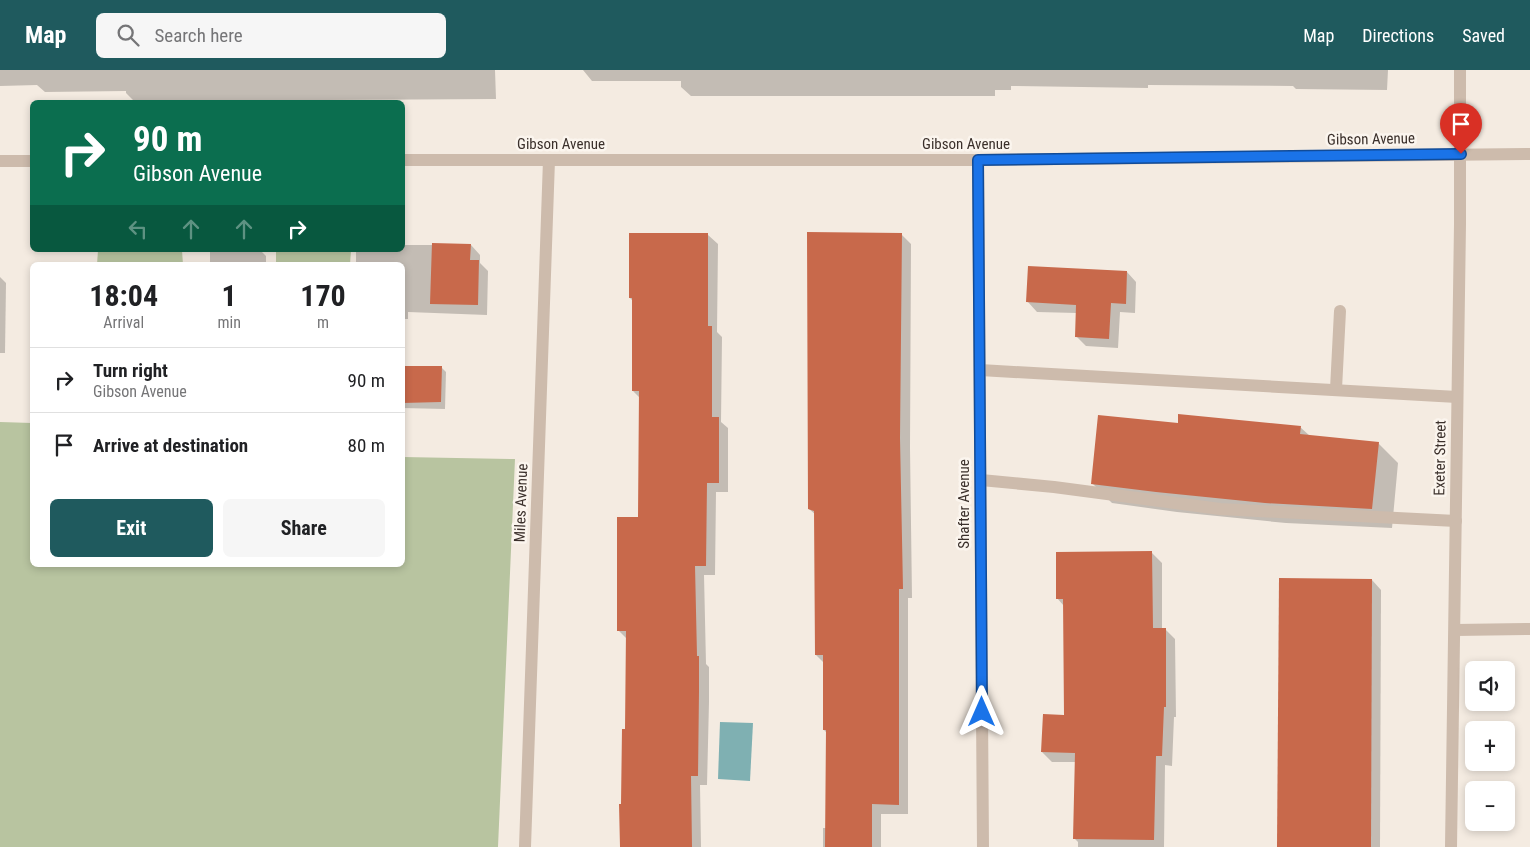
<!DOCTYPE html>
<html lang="en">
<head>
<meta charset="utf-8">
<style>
  :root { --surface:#fff; --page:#f6f6f6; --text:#202124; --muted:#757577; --line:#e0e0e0; --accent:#1f5a5e }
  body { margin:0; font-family:"Roboto Condensed",sans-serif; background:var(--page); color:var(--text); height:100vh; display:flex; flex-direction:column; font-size:19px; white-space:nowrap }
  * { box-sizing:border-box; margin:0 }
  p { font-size:16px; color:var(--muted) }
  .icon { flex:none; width:28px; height:28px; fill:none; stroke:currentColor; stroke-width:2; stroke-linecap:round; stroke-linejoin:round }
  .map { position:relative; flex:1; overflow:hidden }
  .side { position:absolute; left:30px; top:192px; width:375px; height:305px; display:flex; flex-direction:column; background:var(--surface); border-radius:8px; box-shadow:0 2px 8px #0003 }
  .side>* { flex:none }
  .banner { position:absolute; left:30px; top:30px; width:375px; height:152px; border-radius:8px; box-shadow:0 2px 8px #0003; background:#0b6e4f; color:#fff; overflow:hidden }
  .controls { position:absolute; left:1465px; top:591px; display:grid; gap:10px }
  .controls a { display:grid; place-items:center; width:50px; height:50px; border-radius:8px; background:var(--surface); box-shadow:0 2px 8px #0003; font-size:25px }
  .pin { position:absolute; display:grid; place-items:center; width:42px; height:42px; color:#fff; margin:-51px -21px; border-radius:50% 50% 50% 0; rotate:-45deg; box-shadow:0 0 5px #0007 }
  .pin .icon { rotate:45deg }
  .me { position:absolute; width:55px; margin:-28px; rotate:0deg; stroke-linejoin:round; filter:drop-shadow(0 0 4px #0008) }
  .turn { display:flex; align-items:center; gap:18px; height:105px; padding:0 20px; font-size:22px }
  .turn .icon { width:65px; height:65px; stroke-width:2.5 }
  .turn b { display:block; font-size:35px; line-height:42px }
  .lanes { display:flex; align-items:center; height:48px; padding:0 20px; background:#0003; justify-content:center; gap:25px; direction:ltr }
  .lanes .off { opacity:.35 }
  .eta { display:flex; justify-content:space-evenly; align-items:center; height:85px; text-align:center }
  .eta b { font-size:30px; font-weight:700; line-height:35px }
  .action { display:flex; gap:10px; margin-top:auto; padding:10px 20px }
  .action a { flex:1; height:58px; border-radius:8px; background:var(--accent); color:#fff; font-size:20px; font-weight:700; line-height:58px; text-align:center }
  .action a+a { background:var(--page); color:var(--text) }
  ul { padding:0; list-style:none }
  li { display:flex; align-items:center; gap:15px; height:65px; padding:0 20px; border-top:1px solid var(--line) }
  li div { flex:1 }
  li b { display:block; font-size:19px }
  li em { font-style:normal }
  header { display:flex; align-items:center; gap:30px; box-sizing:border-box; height:70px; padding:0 25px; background:var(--accent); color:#fff }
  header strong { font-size:24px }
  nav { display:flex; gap:28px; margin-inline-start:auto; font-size:18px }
  .search { width:350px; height:45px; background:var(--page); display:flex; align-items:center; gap:12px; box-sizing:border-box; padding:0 18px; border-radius:8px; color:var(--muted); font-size:19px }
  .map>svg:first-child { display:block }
</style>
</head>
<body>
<header>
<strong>Map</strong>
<div class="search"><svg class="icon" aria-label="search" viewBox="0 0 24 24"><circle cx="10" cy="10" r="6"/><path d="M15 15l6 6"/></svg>Search here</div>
<nav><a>Map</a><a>Directions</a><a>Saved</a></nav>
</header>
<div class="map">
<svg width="1530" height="777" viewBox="0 0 1530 777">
  <rect width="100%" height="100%" fill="#f4ebe1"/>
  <g fill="#b8c4a0">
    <path d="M98,180h84l1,15h-86z"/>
    <path d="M276,180h75l-1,15h-74z"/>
    <path d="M0,352l32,1v142h370l1,-108 112,2 -17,388h-498z"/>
  </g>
  <path fill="#7fb0b2" d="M720,652l33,1 -3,58 -32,-2z"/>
  <g fill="#0003">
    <path d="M0,0h495l1,29 -167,1v2h-194l-9,-9v-2l-81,1 -8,-7 -37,1z"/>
    <path d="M583,0h805l-1,20 -91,-1 -3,-3 -145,-1v3l-137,-2v4h-16v6h-304l-10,-9v-6h-89z"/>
    <path d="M901,164l10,10 -1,204 2,150h-4v216h-27v33h-58v-19h3l1,-95 -3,-3v-67l-8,-8v-140l-7,-6z"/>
    <path d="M708,165l10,9 -1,88 5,5 -1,85 7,6v64h-12l-1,83h-11l2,89 3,3v35l-2,83h-7l1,62h-81l6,-116 1,-92 -8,-8 21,-113v-120l-7,-7v-90l-3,-3z"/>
    <path d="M402,175h69l9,10v8l8,8 -1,44 -79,-3v7h-6v-54h-46v-15h46z"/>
    <path d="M210,180h50l6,6v9h-56z"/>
    <path d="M1127,202l9,10 -1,31 -15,-1 -2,36 -32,-2 -10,-10 1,-23 -40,-1 -9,-10z"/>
    <path d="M0,207l6,6 -1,70h-5z"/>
    <path d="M441,297l5,5 -1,37 -43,-1v-40z"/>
    <path d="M1179,355l121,2 10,9 68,7 20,20 -6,65 -106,-5 -109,-11 -65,-9 -20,-20z"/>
    <path d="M1152,483l10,10v66h3l10,10 1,78h-2l-2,49 -7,-1 -1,82h-86v-5l-4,-4 2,-76h-24l-10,-10 24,-36 -2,-110 -7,-8z"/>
    <path d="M1372,510l9,10 -1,257h-101z"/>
  </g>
  <g fill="#c8694b">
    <path d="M807,162l95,1 -2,205 3,151h-4v216l-27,-1v43h-47l1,-117h-3v-75h-8l-1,-144 -6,-2z"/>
    <path d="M629,163h79v93h4v91h7v66h-12l-1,83h-11l2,90h2v35l-1,85h-7l1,71h-72l-1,-43h2l1,-75h3l1,-98h-9v-114h21l1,-126h-7v-93h-3z"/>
    <path d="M432,173l39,1 -1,16h9l-1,45 -48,-1z"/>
    <path d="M1028,196l99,5 -1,33 -15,-1 -2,36 -34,-2 1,-32 -50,-3z"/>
    <path d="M402,296h40l-1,36 -39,1z"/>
    <path d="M1178,344l123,12 -1,8 79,8 -7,67 -107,-6 -109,-11 -65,-8 7,-69 80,8z"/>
    <path d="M1152,481l1,77h13v79h-2l-2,49h-6l-2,84 -81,-1 2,-86 -34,-1 2,-38 21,1 -1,-116h-7v-47z"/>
    <path d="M1279,508l93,1 -1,268h-94z"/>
  </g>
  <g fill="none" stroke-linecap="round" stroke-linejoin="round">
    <g stroke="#cdbbac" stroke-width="12">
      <path d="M980,300l477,27"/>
      <path d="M1336,319l4,-78"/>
      <path d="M981,410l73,7 166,22 236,12"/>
    </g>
    <g stroke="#cdbbac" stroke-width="12">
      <path d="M402,90h576l552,-6"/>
      <path d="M978,90l5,687"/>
      <path d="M0,91h32"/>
      <path d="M1455,560l75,-1"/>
      <path d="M525,777l24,-687"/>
      <path d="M1451,777l9,-623v-154"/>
    </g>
  </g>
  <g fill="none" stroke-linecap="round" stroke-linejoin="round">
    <defs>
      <path id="route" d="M982,642l-4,-552 483,-6"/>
    </defs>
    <use href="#route" stroke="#114b97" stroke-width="12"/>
    <use href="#route" stroke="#1a73e8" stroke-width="9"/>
  </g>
  <g text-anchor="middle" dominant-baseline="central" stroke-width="5" stroke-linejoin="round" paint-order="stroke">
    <g font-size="15" fill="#3b302b" stroke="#fbf5ee">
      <text transform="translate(1371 69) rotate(-1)">Gibson Avenue</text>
      <text x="561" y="74">Gibson Avenue</text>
      <text x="966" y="74">Gibson Avenue</text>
      <text transform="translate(1440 388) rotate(-89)">Exeter Street</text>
      <text transform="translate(521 433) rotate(-88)">Miles Avenue</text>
      <text transform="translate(964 434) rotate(-90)">Shafter Avenue</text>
    </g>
  </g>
</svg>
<div class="controls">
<a><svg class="icon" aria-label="sound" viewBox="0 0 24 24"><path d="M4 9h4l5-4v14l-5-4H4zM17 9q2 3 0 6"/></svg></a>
<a>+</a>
<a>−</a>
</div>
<div class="pin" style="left:1461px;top:84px;background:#d93025"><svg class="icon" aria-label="arrive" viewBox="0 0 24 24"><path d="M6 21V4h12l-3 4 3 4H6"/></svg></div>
<svg class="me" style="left:982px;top:642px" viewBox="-20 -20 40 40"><path d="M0-17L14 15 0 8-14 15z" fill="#1a73e8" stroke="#fff" stroke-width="4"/></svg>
<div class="banner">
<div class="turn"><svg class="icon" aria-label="right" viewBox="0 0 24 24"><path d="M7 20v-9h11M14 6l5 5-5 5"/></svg><div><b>90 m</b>Gibson Avenue</div></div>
<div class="lanes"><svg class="icon off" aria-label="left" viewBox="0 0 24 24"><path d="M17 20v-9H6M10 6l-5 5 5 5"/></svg><svg class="icon off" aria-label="ahead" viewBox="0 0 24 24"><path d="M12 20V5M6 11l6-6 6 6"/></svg><svg class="icon off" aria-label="ahead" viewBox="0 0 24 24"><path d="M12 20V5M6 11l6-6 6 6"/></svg><svg class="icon" aria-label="right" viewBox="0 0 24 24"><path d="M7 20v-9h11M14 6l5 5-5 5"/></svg></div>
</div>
<section class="side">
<div class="eta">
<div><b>18:04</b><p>Arrival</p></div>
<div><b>1</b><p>min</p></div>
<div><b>170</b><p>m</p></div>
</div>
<ul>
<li><svg class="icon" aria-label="right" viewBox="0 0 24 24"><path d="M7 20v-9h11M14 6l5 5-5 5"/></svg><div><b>Turn right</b><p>Gibson Avenue</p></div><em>90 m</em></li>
<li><svg class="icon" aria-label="arrive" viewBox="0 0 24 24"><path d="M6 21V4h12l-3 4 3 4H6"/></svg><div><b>Arrive at destination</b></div><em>80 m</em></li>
</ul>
<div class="action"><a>Exit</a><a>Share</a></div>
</section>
</div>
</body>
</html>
